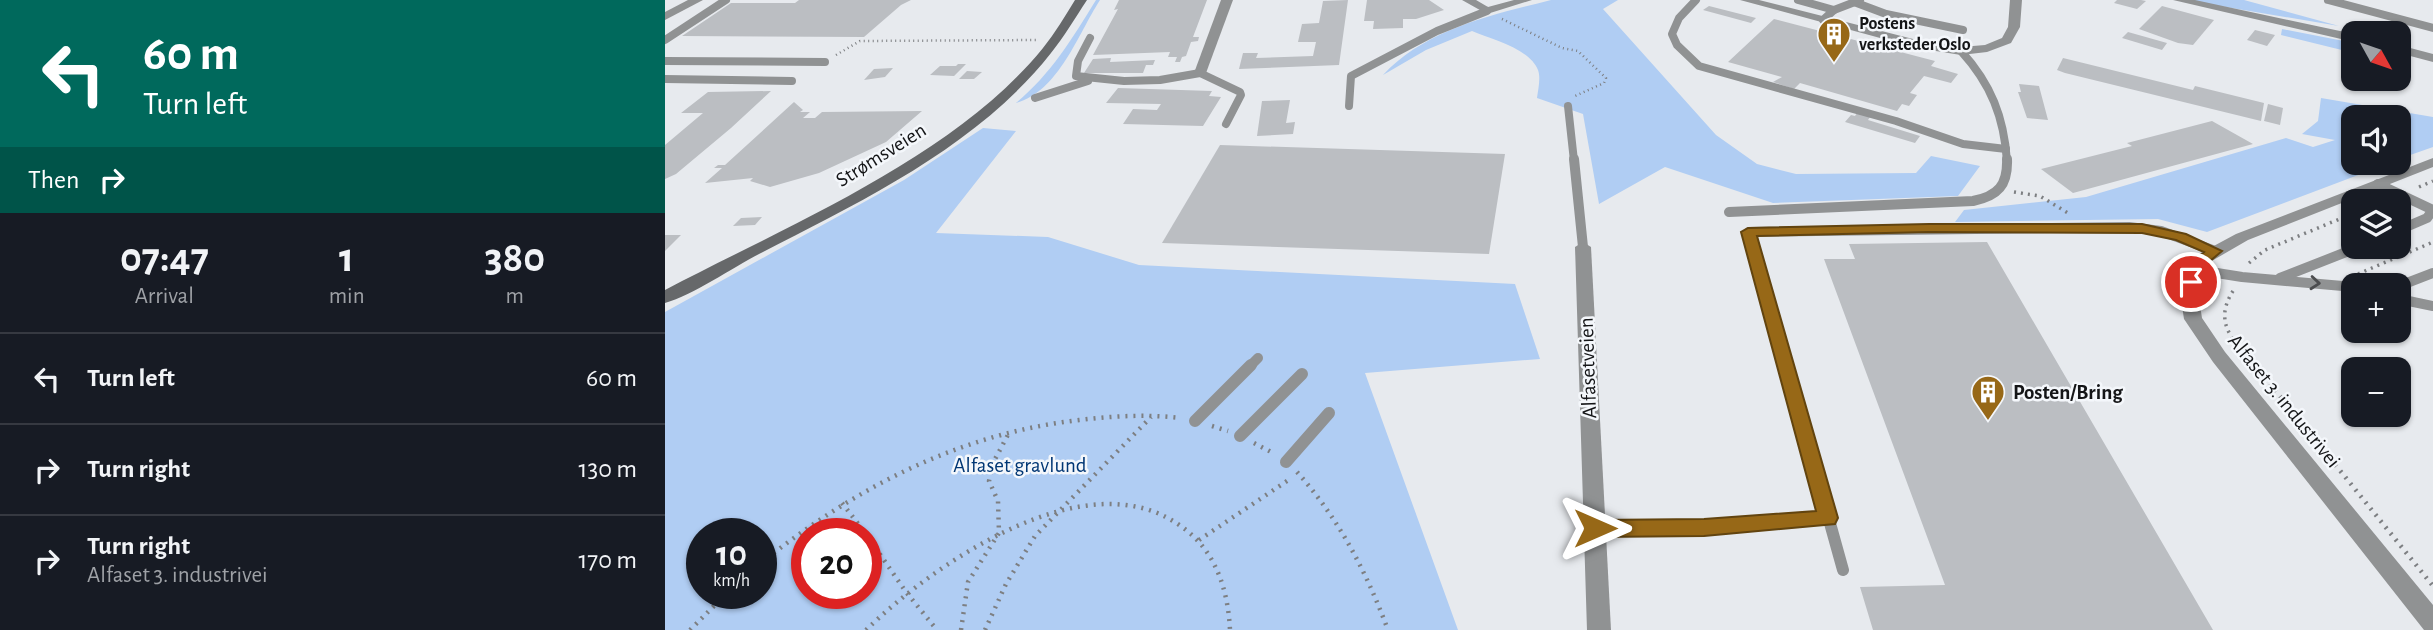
<!DOCTYPE html>
<html lang="en">
<head>
<meta charset="utf-8">
<style>
  :root { --surface:#171b24; --page:#20242c; --text:#f1f3f6; --muted:#9ea1a6; --line:#363941 }
  body { margin:0; font-family:"Alegreya Sans",sans-serif; background:var(--page); color:var(--text); height:100vh; display:flex; flex-direction:column; font-size:26px; white-space:nowrap }
  * { box-sizing:border-box; margin:0 }
  p { font-size:23px; color:var(--muted) }
  .icon { flex:none; width:38px; height:38px; fill:none; stroke:currentColor; stroke-width:2; stroke-linecap:round; stroke-linejoin:round }
  .map { position:relative; flex:1; overflow:hidden }
  .panel { display:flex; flex-direction:column; background:var(--surface); width:665px }
  .panel>* { flex:none }
  .banner { background:#00695c; color:#fff; overflow:hidden }
  .needle { width:46px; rotate:130deg }
  .buttons { position:absolute; left:1676px; top:21px; display:grid; gap:14px }
  .buttons a { display:grid; place-items:center; width:70px; height:70px; border-radius:14px; background:var(--surface); box-shadow:0 2px 5px #0004; font-size:35px }
  .speed { position:absolute; left:21px; top:518px; display:flex; gap:14px; font-size:35px; font-weight:700; text-align:center }
  .speed>* { display:grid; place-content:center; width:91px; height:91px; border-radius:50%; background:var(--surface); box-shadow:0 2px 5px #0004; line-height:1 }
  .speed small { font-size:18px; font-weight:400 }
  .speed .limit { border:10px solid #d22; background:#fff; color:#111 }
  .pin { position:absolute; display:grid; place-items:center; width:60px; height:60px; color:#fff; margin:-30px; border:4px solid #fff; border-radius:50%; box-shadow:0 2px 7px #0007 }
  .me { position:absolute; width:77px; margin:-38px; rotate:90deg; stroke-linejoin:round; filter:drop-shadow(0 0 5px #0008) }
  .turn { display:flex; align-items:center; gap:24px; height:147px; padding:0 28px; font-size:32px }
  .turn .icon { width:91px; height:91px; stroke-width:2.5 }
  .turn b { display:block; font-size:49px; line-height:60px }
  .then { display:flex; align-items:center; height:66px; padding:0 28px; background:#0003; gap:14px; font-size:26px }
  .eta { display:flex; justify-content:space-evenly; align-items:center; height:119px; text-align:center }
  .eta b { font-size:42px; font-weight:600; line-height:49px }
  ul { padding:0; list-style:none }
  li { display:flex; align-items:center; gap:21px; height:91px; padding:0 28px; border-top:2px solid var(--line) }
  li div { flex:1 }
  li b { display:block; font-size:26px }
  li em { font-style:normal }
  main { display:flex; flex:1; min-height:0 }
  .map>svg:first-child { display:block }
</style>
</head>
<body>
<main>
<section class="panel">
<div class="banner">
<div class="turn"><svg class="icon" aria-label="left" viewBox="0 0 24 24"><path d="M17 20v-9H6M10 6l-5 5 5 5"/></svg><div><b>60 m</b>Turn left</div></div>
<div class="then">Then<svg class="icon" aria-label="right" viewBox="0 0 24 24"><path d="M7 20v-9h11M14 6l5 5-5 5"/></svg></div>
</div>
<div class="eta">
<div><b>07:47</b><p>Arrival</p></div>
<div><b>1</b><p>min</p></div>
<div><b>380</b><p>m</p></div>
</div>
<ul>
<li><svg class="icon" aria-label="left" viewBox="0 0 24 24"><path d="M17 20v-9H6M10 6l-5 5 5 5"/></svg><div><b>Turn left</b></div><em>60 m</em></li>
<li><svg class="icon" aria-label="right" viewBox="0 0 24 24"><path d="M7 20v-9h11M14 6l5 5-5 5"/></svg><div><b>Turn right</b></div><em>130 m</em></li>
<li><svg class="icon" aria-label="right" viewBox="0 0 24 24"><path d="M7 20v-9h11M14 6l5 5-5 5"/></svg><div><b>Turn right</b><p>Alfaset 3. industrivei</p></div><em>170 m</em></li>
</ul>
</section>
<div class="map">
<svg width="1768" height="630" viewBox="0 0 1768 630">
  <rect width="100%" height="100%" fill="#e7eaee"/>
  <g fill="#b0cdf3" fill-rule="evenodd">
    <path d="M431,0h4c-22,34 -41,91 -84,103 35,-29 56,-64 80,-103z"/>
    <path d="M886,0h67l-15,9 113,126 41,29 39,10 120,-1 15,-17 49,10 -22,30 -185,7 -108,-36 -66,37 -16,-90 -46,-16c1,-8 4,-20 1,-28 -9,-22 -45,-30 -66,-39l-46,19 -43,25c43,-46 109,-60 168,-75z"/>
    <path d="M1525,0h54l95,26 -143,-24z"/>
    <path d="M1617,29l72,14v10l-73,-18z"/>
    <path d="M1656,98l112,19v30l-34,12v-42h-45v46h36l-183,69 -49,-13 -203,3 9,-12 122,-13 200,-59 27,9 22,-7 -33,-6 16,-13z"/>
    <path d="M318,128l33,3 -80,102 112,4 91,28 376,19 25,75 -175,14 93,257h-793v-318l239,-132zM37,534h59v59h-59zM142,534h59v59h-59z"/>
  </g>
  <g fill="#bbbec2">
    <path d="M134,0h112l-10,5 -37,32 -182,-1 49,-33h64z"/>
    <path d="M454,0h88l-14,37h6l-1,4 -7,1 -5,14 -4,1 -2,5h-5l2,-5h-9l2,-5 -77,3 25,-46 -4,1z"/>
    <path d="M683,0l-9,65 -100,4 4,-16h15l-2,5 57,-2 3,-14h-18l4,-18 17,-1 4,-22z"/>
    <path d="M702,0h62l15,10 -28,9h-13v9l-30,1 1,-8h-10z"/>
    <path d="M1452,0h24l5,1 -9,8 -23,-6z"/>
    <path d="M1044,6l47,12 -5,5 -48,-13z"/>
    <path d="M1497,6l52,14 -21,25 -15,-2 -39,-14z"/>
    <path d="M1109,19l161,42 -4,5 27,8 -7,9 -27,-7 -14,17 7,2 -8,11 -7,-2 -5,7 -97,-28 -6,6 -21,-7 9,-5 -54,-15z"/>
    <path d="M1590,30l20,5 -8,11 -20,-6z"/>
    <path d="M1463,32l39,11 -5,7 -40,-12z"/>
    <path d="M446,58l-1,4 45,-2 -2,5h-7l-3,8h-59l9,-14z"/>
    <path d="M1398,58l130,32 2,-4 69,17 -3,18 -196,-48 -8,-3z"/>
    <path d="M293,64h8l-12,12 -24,-1 10,-9h16z"/>
    <path d="M228,68l-8,9 -21,3 10,-11z"/>
    <path d="M302,71l15,1 -8,7h-15z"/>
    <path d="M1354,84l20,2 9,34 -21,-2 -9,-26h3z"/>
    <path d="M453,88l94,3 -3,5 12,1 -18,29 -80,-2 10,-15 24,1 4,-6 -55,-1z"/>
    <path d="M106,91l-40,37 -55,46 -11,5v-34l38,-32h-22l27,-21z"/>
    <path d="M625,100l-4,23 9,-1 -2,12 -36,2 5,-35z"/>
    <path d="M129,102l9,8 -3,2h10l-7,6h12l7,-6 100,-1 -36,31 -67,31 -49,14 -20,-6 3,-3 -48,5 17,-15h-8l4,-3h7z"/>
    <path d="M1603,104l15,4 -3,17 -16,-4z"/>
    <path d="M1192,113l13,4 -2,3 52,16 -5,7 -70,-21 6,-7 4,1z"/>
    <path d="M1547,121l41,23 -180,49 -32,-24 91,-23 -5,-3z"/>
    <path d="M555,145l285,9 -16,100 -327,-11z"/>
    <path d="M97,217l-7,8 -22,1 8,-8z"/>
    <path d="M0,235h16l-16,16z"/>
    <path d="M1322,242l226,388h-340l-13,-43 85,-2 -121,-326h31l-6,-15z"/>
  </g>
  <g fill="none" stroke-linecap="round" stroke-linejoin="round">
    <g stroke="#7d7f82" stroke-width="2.5" stroke-dasharray="1 3.5" stroke-linecap="butt">
      <path d="M837,19l60,29 16,3 28,27 -2,5 -29,13"/>
      <path d="M171,55l24,-14 178,-1"/>
    </g>
    <g stroke="#7d7f82" stroke-width="3.5" stroke-dasharray="2 5" stroke-linecap="butt">
      <path d="M1754,187l14,-6"/>
      <path d="M1349,192l26,4 28,17"/>
      <path d="M1584,263l16,-13 89,-37"/>
      <path d="M1693,274l75,-32"/>
      <path d="M1568,291c-21,33 2,51 23,76"/>
    </g>
    <g stroke="#7d7f82" stroke-width="4.5" stroke-dasharray="2 6" stroke-linecap="butt">
      <path d="M1590,365l178,221"/>
      <path d="M547,426l16,5"/>
      <path d="M589,443l21,11"/>
      <path d="M632,472c42,47 69,99 91,158"/>
      <path d="M177,503l24,31"/>
      <path d="M201,534l40,58 31,38"/>
      <path d="M534,540l91,-61"/>
      <path d="M96,563c94,-75 197,-129 318,-143 34,-4 68,-6 102,-2"/>
      <path d="M25,630l37,-37"/>
      <path d="M201,630c69,-67 222,-173 316,-103 34,24 46,63 48,103"/>
      <path d="M296,630l7,-48 31,-49 -1,-32 -9,-20 5,-20 16,-30"/>
      <path d="M320,630l21,-46 29,-48 116,-119"/>
    </g>
    <g stroke="#909293" stroke-width="8">
      <path d="M1031,0l-17,18 -7,16 5,11 22,21 197,55 67,23 43,5"/>
      <path d="M1133,0l36,10"/>
      <path d="M1663,0l105,28"/>
      <path d="M1189,2l32,12 77,16"/>
      <path d="M1158,20l11,-10 26,-10"/>
      <path d="M425,38l-12,23 -2,15 48,5 36,-1 40,-7 40,19 1,3 -15,29"/>
      <path d="M0,40l61,-40"/>
      <path d="M1296,51c30,33 43,66 46,110"/>
      <path d="M0,61l160,1"/>
      <path d="M0,79l127,2"/>
      <path d="M370,98l53,-17"/>
      <path d="M684,106l2,-30 86,-45 50,-20"/>
      <path d="M903,106l6,55"/>
    </g>
    <g stroke="#909293" stroke-width="10">
      <path d="M909,159l9,88"/>
      <path d="M1713,184l55,26"/>
      <path d="M1064,212l244,-11c25,-5 35,-16 34,-42"/>
      <path d="M1734,230l28,-12 6,-8"/>
      <path d="M1533,270l44,7 112,10"/>
      <path d="M1615,278l79,-31"/>
      <path d="M1734,286l34,-13"/>
      <path d="M1734,299l34,7"/>
      <path d="M584,367l9,-9"/>
      <path d="M1122,367l-38,-135 380,-5 32,4 54,20"/>
    </g>
    <g stroke="#909293" stroke-width="12">
      <path d="M1121,365l57,205"/>
      <path d="M530,421l56,-56"/>
      <path d="M575,436l62,-62"/>
      <path d="M621,462l43,-49"/>
      <path d="M930,529l109,-2 124,-9"/>
    </g>
    <g fill="#909293" fill-rule="evenodd">
      <path d="M23,0h15l-38,20v-8z"/>
      <path d="M556,0h12l-27,73 -6,4 -4,-1 -2,-3z"/>
      <path d="M797,0h14l12,7 26,-7h18l-45,14z"/>
      <path d="M1075,0h19l158,40 44,7 24,-2 17,-7 6,-11 2,-27h12l-2,27 -9,16 -24,9 -26,3 -44,-7z"/>
      <path d="M1508,0h22l159,34v8z"/>
      <path d="M1734,45l34,9v8l-34,-9z"/>
      <path d="M1768,158v9l-185,73 -38,22 -12,31 4,25 23,34 208,253v25h-9l-211,-268 -29,-43 -4,-26 17,-38 39,-21z"/>
      <path d="M918,242l8,5 20,383h-24l-12,-383z"/>
    </g>
    <path fill="#66686a" fill-rule="evenodd" d="M410,0h12c-12,18 -23,37 -36,53 -73,93 -189,148 -292,201 -27,14 -66,41 -94,49v-13c123,-65 289,-132 378,-242 12,-15 22,-32 32,-48z"/>
  </g>
  <defs><path id="oneway-chevron" d="M-2-3.5L2.5 0L-2 3.5" fill="none" stroke-width="1.6" stroke-linecap="round" stroke-linejoin="round" transform="scale(1.75)"/></defs>
  <use stroke="#4c4d4f" href="#oneway-chevron" transform="translate(1650 283) rotate(5)"/>
  <path fill="#976817" stroke="#62440f" stroke-width="2" d="M1264,224h213l44,10 36,17 -13,11 -12,24 -6,1 -7,-5 12,-23 8,-7 -28,-12 -34,-7 -213,-1 -172,4 81,282 -3,6 -131,12 -109,1 -7,-3 -3,-6 3,-5 7,-3 109,-1 112,-8 -75,-279 7,-4z"/>
  <defs>
    <symbol id="building-pin" viewBox="-11 -11 22 30"><path d="M0 17L-7.5 6A9.5 9.5 0 1 1 7.5 6Z" fill="#976817" stroke="#f4f7fb"/><path d="M-4-6H4V6H1V3H-1V6H-4ZM-2.5-4.3h1.7v1.8h-1.7ZM.8-4.3h1.7v1.8H.8ZM-2.5-1h1.7V.8h-1.7ZM.8-1h1.7V.8H.8Z" fill="#fff"/></symbol>
  </defs>
  <g fill-rule="evenodd">
    <use href="#building-pin" x="1150" y="15" width="38" height="52"/>
    <use href="#building-pin" x="1304" y="373" width="38" height="52"/>
  </g>
  <g text-anchor="middle" dominant-baseline="central" stroke-width="5" stroke-linejoin="round" paint-order="stroke">
    <g font-size="18" font-weight="bold" fill="#141517" stroke="#f4f7fb" text-anchor="start">
      <text x="1194" y="24">Postens<tspan x="1194" dy="21">verksteder Oslo</tspan></text>
    </g>
    <g font-size="21" fill="#141517" stroke="#f4f7fb">
      <text transform="translate(216 155) rotate(-32)">Strømsveien</text>
      <text transform="translate(923 368) rotate(-92)">Alfasetveien</text>
      <text transform="translate(1619 401) rotate(51)">Alfaset 3. industrivei</text>
    </g>
    <g font-size="21" font-weight="bold" fill="#141517" stroke="#f4f7fb" text-anchor="start">
      <text x="1348" y="392">Posten/Bring</text>
    </g>
    <g font-size="21" fill="#003674" stroke="#f4f7fb">
      <text x="355" y="465">Alfaset gravlund</text>
    </g>
  </g>
</svg>
<div class="buttons">
<a><svg class="needle" viewBox="-14 -14 28 28"><path d="M0-13l5 13h-10z" fill="#e53935"/><path d="M0 13l5-13h-10z" fill="#9ea1a6"/></svg></a>
<a><svg class="icon" aria-label="sound" viewBox="0 0 24 24"><path d="M4 9h4l5-4v14l-5-4H4zM17 9q2 3 0 6"/></svg></a>
<a><svg class="icon" aria-label="layers" viewBox="0 0 24 24"><path d="M12 4l9 5-9 5-9-5zM3 14l9 5 9-5"/></svg></a>
<a>+</a>
<a>−</a>
</div>
<div class="speed"><div>10<small>km/h</small></div><div class="limit">20</div></div>
<div class="pin" style="left:1526px;top:282px;background:#d93025"><svg class="icon" aria-label="arrive" viewBox="0 0 24 24"><path d="M6 21V4h12l-3 4 3 4H6"/></svg></div>
<svg class="me" style="left:930px;top:528px" viewBox="-20 -20 40 40"><path d="M0-17L14 15 0 8-14 15z" fill="#976817" stroke="#fff" stroke-width="4"/></svg>
</div>
</main>
</body>
</html>
